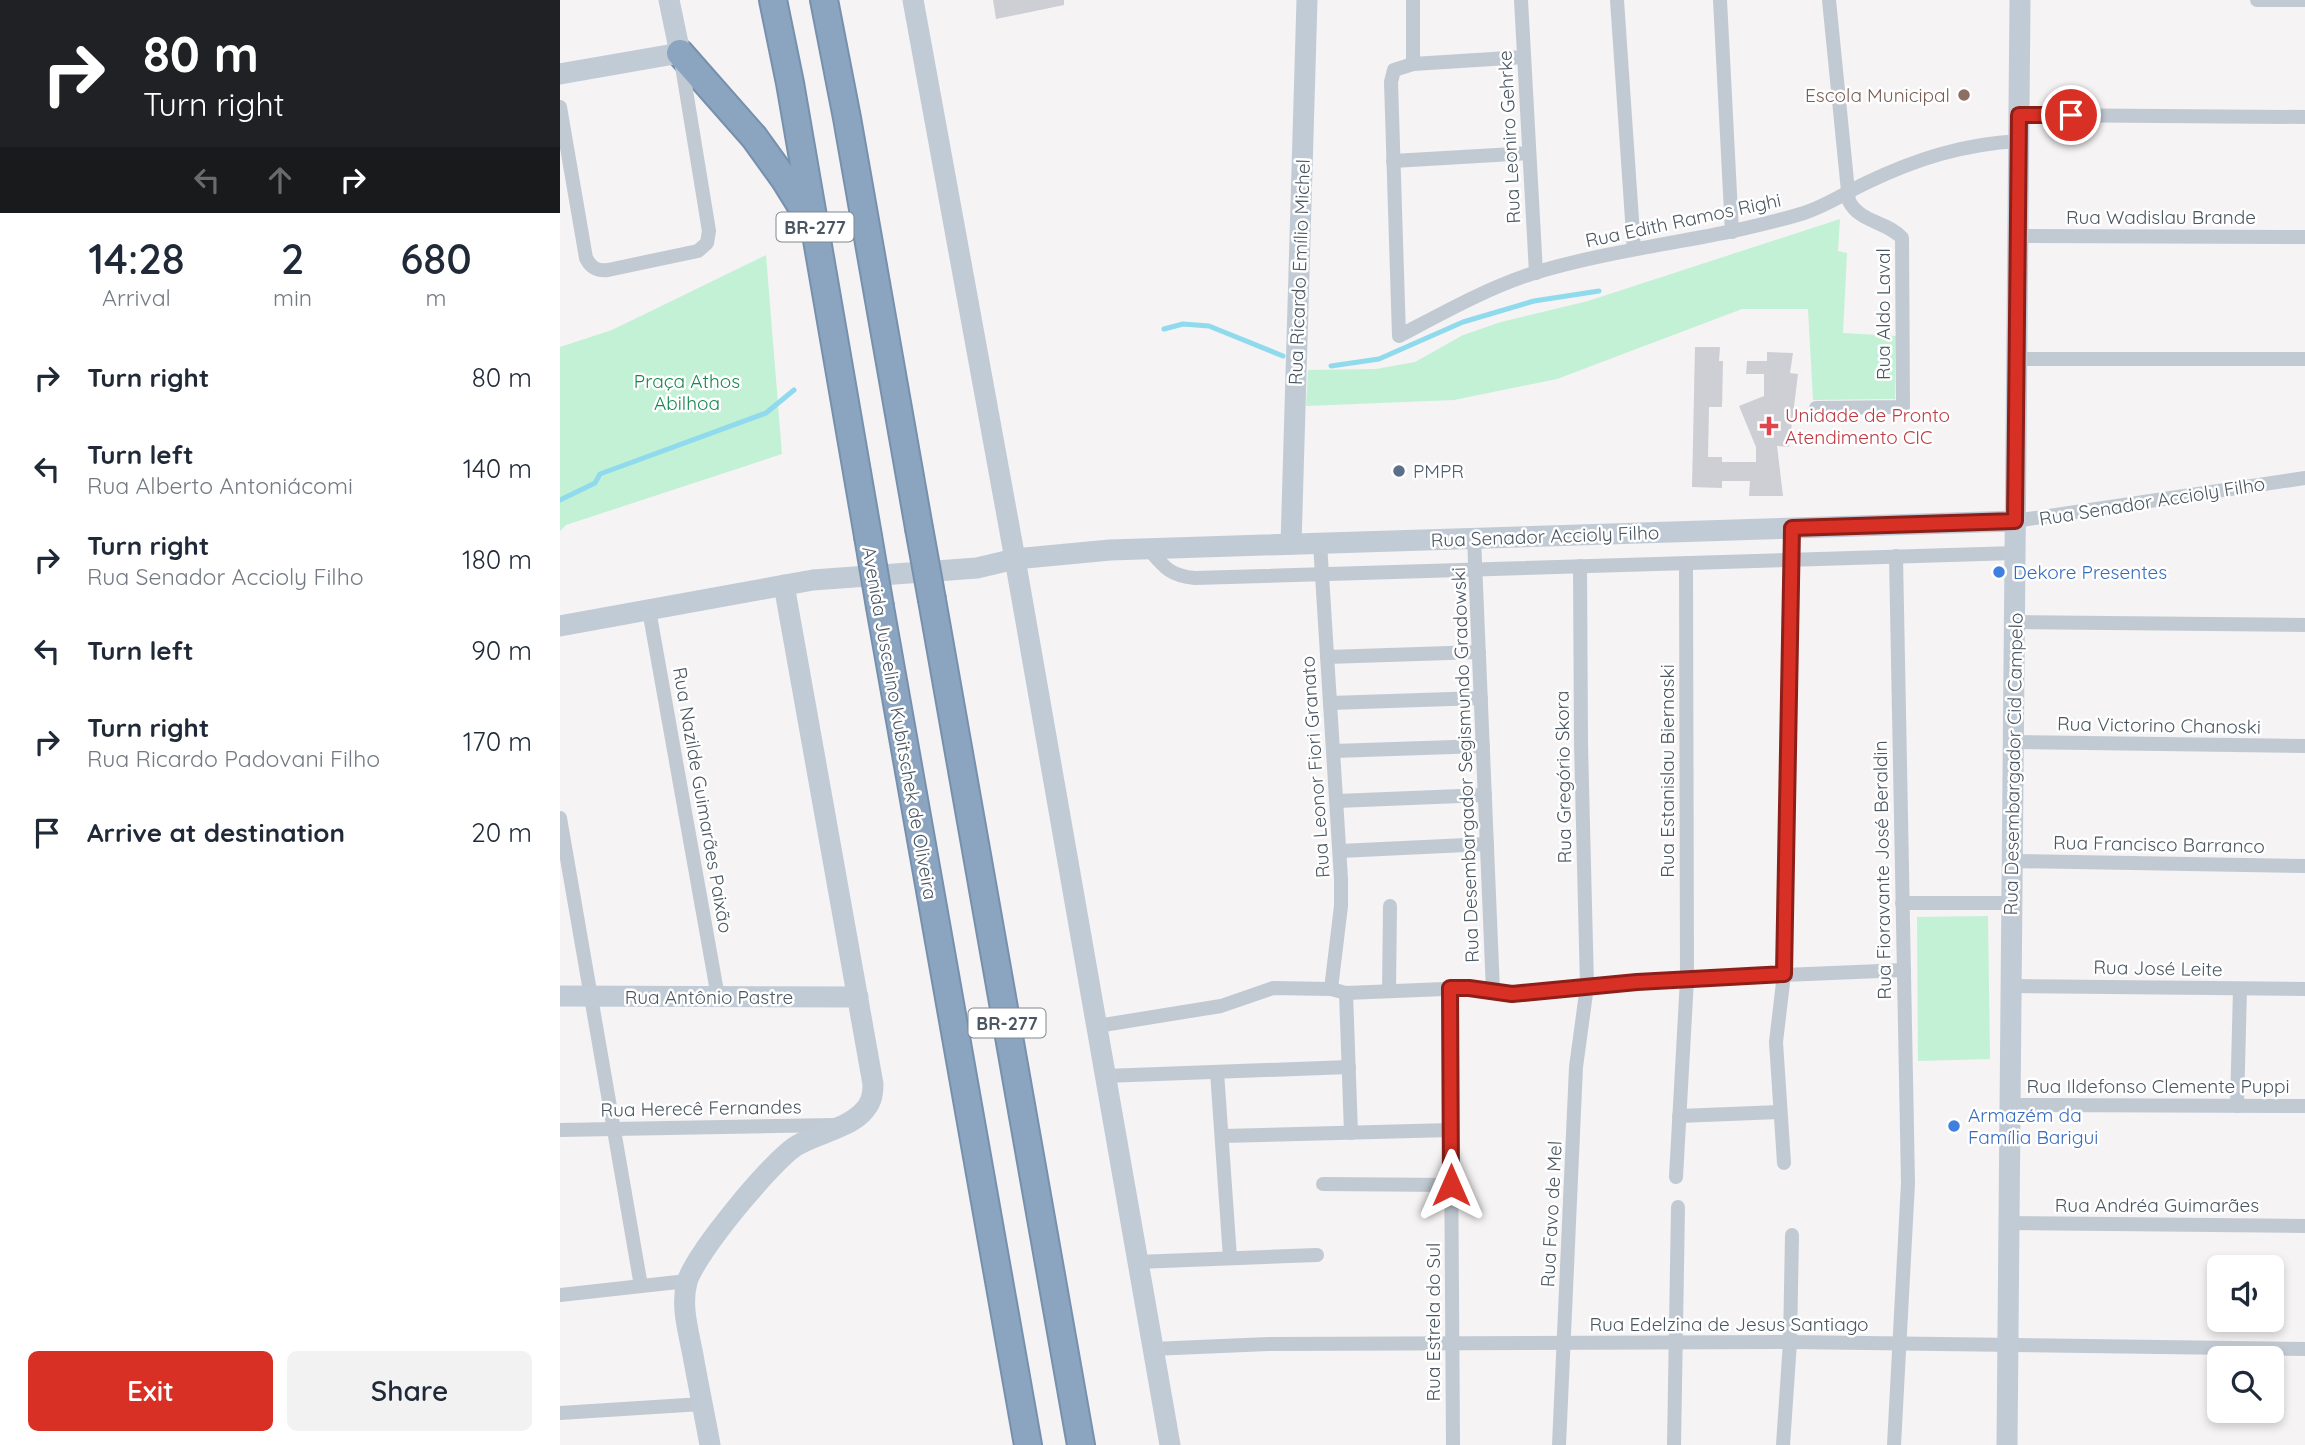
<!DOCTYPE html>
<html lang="en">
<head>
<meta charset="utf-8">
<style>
  :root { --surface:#fff; --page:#f2f2f3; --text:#1f2937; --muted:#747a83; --accent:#d93025 }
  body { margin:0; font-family:Quicksand,sans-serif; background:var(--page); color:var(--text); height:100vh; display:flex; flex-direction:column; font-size:26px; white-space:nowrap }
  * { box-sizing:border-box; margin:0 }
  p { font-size:23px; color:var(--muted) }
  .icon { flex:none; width:38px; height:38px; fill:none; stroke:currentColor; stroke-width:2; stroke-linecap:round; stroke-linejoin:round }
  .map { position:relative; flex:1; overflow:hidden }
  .panel { display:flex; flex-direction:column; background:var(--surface); width:560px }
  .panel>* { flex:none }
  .guide { background:#202124; color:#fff; overflow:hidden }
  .fabs { position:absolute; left:1647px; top:1255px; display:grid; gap:14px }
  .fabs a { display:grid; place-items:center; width:77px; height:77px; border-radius:10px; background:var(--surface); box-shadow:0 4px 10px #0003; font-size:35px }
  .pin { position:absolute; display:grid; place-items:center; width:60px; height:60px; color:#fff; margin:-30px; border:4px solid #fff; border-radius:50%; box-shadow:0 2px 7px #0007 }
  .me { position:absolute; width:77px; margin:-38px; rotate:0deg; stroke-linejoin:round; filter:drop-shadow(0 0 5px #0008) }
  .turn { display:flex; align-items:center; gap:24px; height:147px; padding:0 28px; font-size:32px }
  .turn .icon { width:91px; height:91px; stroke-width:2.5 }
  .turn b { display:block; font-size:49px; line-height:60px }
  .lanes { display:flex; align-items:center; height:66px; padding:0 28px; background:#0003; justify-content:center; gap:35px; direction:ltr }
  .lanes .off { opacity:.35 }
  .eta { display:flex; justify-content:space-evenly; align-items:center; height:119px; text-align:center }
  .eta b { font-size:42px; font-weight:600; line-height:49px }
  .cta { display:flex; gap:14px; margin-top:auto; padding:14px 28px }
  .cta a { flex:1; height:80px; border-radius:10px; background:var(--accent); color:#fff; font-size:28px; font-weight:600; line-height:80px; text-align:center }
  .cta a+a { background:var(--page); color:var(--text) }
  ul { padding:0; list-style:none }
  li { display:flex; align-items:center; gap:21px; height:91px; padding:0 28px }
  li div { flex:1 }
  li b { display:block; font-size:26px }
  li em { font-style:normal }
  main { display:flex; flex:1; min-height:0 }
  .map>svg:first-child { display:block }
</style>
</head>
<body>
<main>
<section class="panel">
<div class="guide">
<div class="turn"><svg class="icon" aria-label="right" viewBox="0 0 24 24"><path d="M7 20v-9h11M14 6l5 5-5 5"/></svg><div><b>80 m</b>Turn right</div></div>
<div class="lanes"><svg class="icon off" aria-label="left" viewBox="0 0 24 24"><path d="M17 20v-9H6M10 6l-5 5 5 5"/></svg><svg class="icon off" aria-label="ahead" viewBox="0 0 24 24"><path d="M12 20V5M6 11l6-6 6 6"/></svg><svg class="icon" aria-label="right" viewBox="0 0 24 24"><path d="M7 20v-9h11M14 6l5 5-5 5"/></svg></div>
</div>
<div class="eta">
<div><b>14:28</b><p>Arrival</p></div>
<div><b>2</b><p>min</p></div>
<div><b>680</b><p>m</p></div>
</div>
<ul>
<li><svg class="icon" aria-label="right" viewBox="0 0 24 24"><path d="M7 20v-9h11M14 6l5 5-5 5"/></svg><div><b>Turn right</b></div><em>80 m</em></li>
<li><svg class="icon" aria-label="left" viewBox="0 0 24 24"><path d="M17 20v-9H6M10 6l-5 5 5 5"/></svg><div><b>Turn left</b><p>Rua Alberto Antoniácomi</p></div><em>140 m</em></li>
<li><svg class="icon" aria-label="right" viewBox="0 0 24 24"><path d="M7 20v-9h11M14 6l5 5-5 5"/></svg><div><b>Turn right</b><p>Rua Senador Accioly Filho</p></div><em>180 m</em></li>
<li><svg class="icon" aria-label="left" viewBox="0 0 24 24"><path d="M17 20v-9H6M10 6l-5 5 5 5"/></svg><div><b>Turn left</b></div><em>90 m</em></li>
<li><svg class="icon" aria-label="right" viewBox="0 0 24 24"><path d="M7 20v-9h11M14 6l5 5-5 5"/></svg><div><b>Turn right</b><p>Rua Ricardo Padovani Filho</p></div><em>170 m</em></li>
<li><svg class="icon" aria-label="arrive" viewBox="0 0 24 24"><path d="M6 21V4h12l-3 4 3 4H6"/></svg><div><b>Arrive at destination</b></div><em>20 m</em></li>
</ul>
<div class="cta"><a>Exit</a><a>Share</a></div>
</section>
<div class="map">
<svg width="1745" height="1445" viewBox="0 0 1745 1445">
  <rect width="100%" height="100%" fill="#f5f3f3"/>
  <g fill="#c3f1d5">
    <path d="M1280,219l-2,32 9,2 -4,80 53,3 -1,63 -82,1 -5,-91h-66l-185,70 -103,21 -148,6 2,-36 68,-1 39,-7 48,-27 38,-13 87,-21z"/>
    <path d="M206,255l16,199 -216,71 -6,6v-184l52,-17z"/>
    <path d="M1428,916l2,143 -72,2 -1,-144z"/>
  </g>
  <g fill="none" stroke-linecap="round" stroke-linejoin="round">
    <g stroke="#90daee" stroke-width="5">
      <path d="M604,329l19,-5 26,2 74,30"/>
      <path d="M771,366l48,-7 84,-37 71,-21 65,-10"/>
      <path d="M0,500l35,-17 5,-9 166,-61 28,-23"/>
    </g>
  </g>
  <g fill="#cdcfd5">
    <path d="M433,0h71v5l-68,14z"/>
    <path d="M1135,347h25l-1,14h4l-1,46h-13l-1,50h14v5h34v-15l-17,-41 25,-10v-22h-18l1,-13h20v-9l26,1 -3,20 8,1 -9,73 -12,-1 6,50h-34l1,-15h-28v7l-30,-1z"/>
  </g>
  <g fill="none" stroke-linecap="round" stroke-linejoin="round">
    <defs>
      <g id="highway">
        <path d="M213,0l17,83 78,453"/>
        <path d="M264,0l23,118 72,410"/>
        <path d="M120,53l74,84 31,43 23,37"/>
        <path d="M372,600l149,845"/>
        <path d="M320,607l148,838"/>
      </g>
    </defs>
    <use href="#highway" stroke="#7690ad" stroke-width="30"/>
    <g stroke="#c1cad2" stroke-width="14">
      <path d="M853,0v64l-19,6 -3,12 8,254c44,-23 88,-48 135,-63 89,-27 182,-33 270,-60 22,-7 41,-20 62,-30 50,-24 97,-39 153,-42"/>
      <path d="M961,0l15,273"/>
      <path d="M1057,0l17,249"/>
      <path d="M1160,0l12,232"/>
      <path d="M1697,0h48"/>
      <path d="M853,64l111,-7"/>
      <path d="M0,107l26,151c5,10 11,13 22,12l90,-19 9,-8 2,-12 -28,-171"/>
      <path d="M1459,115l286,2"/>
      <path d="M833,161l136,-8"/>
      <path d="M1458,236l287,1"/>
      <path d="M1457,359h288"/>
      <path d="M1256,408l87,-1 -1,-169c-15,-17 -42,-15 -53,-37l-20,-201"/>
      <path d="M1455,521l290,-43"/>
      <path d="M914,538l19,453"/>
      <path d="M760,543l21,336v27l-10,83"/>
      <path d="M588,548c16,19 22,28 47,30l820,-25"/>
      <path d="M89,610l69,387"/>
      <path d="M1454,622l291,3"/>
      <path d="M767,657l152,-5"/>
      <path d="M770,703l151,-5"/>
      <path d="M1453,742l292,4"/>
      <path d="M774,751l149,-5"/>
      <path d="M777,801l148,-6"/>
      <path d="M0,818l81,468"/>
      <path d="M780,851l147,-7"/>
      <path d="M1452,861l293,5"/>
      <path d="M1342,903h110"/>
      <path d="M1451,986l294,3"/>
      <path d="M890,988l3,457"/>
      <path d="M829,991l1,-85"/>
      <path d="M786,993l5,140"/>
      <path d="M537,1026l124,-20 52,-18 58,1 15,4 123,-5 43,6 175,-15 217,-9"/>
      <path d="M657,1072l13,186"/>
      <path d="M545,1076l244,-9"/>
      <path d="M1450,1105l295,1"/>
      <path d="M1677,1106l3,-117"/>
      <path d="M1119,1116l101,-4"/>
      <path d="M0,1130l274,-5"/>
      <path d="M662,1136l229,-6"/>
      <path d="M1224,1163l-8,-121 8,-68 8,-446"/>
      <path d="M1116,1177l11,-198 -1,-416"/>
      <path d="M763,1184l128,1"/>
      <path d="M1449,1223l296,3"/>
      <path d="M577,1262l180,-7"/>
      <path d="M0,1295l127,-14"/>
      <path d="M592,1349l116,-5 522,-2 515,7"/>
      <path d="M0,1413l142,-9"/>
      <path d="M999,1445l17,-378 11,-81 -6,-242 -1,-178"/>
      <path d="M1114,1445l4,-238"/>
      <path d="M1223,1445l7,-103 2,-107"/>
      <path d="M1334,1445l14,-262 -12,-627"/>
    </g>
    <g stroke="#c1cbd6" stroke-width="21">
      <path d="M353,0l102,559 155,886"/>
      <path d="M0,74l120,-21 -11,-53"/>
      <path d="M731,544l16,-544"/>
      <path d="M0,626l253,-46 164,-12 38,-9 95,-9 905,-29"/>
      <path d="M0,996l298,1"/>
      <path d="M150,1445c-5,-28 -11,-56 -16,-84 -4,-25 -14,-53 -7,-79 8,-28 84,-120 109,-136 21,-13 48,-16 66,-33 9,-9 11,-17 11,-29l-89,-499"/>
      <path d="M1447,1445l13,-1445"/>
    </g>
    <use href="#highway" stroke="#8ba5c1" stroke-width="26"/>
    <defs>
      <g id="highway-bridge">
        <path d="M359,528l13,72"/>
        <path d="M308,536l12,71"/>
      </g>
    </defs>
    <use href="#highway-bridge" stroke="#7690ad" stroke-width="30" stroke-linecap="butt"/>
    <use href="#highway-bridge" stroke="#8ba5c1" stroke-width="26"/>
  </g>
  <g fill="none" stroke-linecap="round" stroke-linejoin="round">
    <defs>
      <path id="route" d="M891,1185l-1,-197h19l43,6 125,-12 147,-8 8,-446 223,-7 4,-406h52"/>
    </defs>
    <use href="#route" stroke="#8d1f18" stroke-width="18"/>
    <use href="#route" stroke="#d93025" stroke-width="12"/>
  </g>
  <circle fill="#8d6e63" stroke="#fff" stroke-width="2.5" cx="1404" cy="95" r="7"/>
  <path fill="#e0444e" stroke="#fff" stroke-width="2.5" d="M1205.5 415.5h7v7h7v7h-7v7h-7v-7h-7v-7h7z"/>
  <circle fill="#5c6f8a" stroke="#fff" stroke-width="2.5" cx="839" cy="471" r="7"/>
  <g fill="#3f7fe0" stroke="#fff" stroke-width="2.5">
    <circle cx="1439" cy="572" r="7"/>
    <circle cx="1394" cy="1126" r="7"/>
  </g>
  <g text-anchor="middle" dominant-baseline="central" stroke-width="5" stroke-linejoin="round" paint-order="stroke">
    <g fill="#fff" stroke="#808990" stroke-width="2">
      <rect x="216.5" y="212.5" width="77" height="29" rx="5"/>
      <rect x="408.5" y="1008.5" width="77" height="29" rx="5"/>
    </g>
    <g font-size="18" font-weight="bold" fill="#4a5661">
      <text x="255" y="227">BR-277</text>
      <text x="447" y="1023">BR-277</text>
    </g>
    <g font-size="19" fill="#785e54" stroke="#fff" text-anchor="end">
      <text x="1390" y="95">Escola Municipal</text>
    </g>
    <g font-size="19" fill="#4a5661" stroke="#fff">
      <text transform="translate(949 137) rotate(-93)">Rua Leoniro Gehrke</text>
      <text x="1601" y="217">Rua Wadislau Brande</text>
      <text transform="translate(1123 220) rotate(-12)">Rua Edith Ramos Righi</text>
      <text transform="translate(739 272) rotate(-88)">Rua Ricardo Emílio Michel</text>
      <text transform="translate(1323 314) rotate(-90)">Rua Aldo Laval</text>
      <text transform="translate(1592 501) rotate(-9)">Rua Senador Accioly Filho</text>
      <text transform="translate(985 536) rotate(-2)">Rua Senador Accioly Filho</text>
      <text transform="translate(340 723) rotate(80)">Avenida Juscelino Kubitschek de Oliveira</text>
      <text transform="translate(1599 725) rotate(1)">Rua Victorino Chanoski</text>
      <text transform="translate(1453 764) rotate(-89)">Rua Desembargador Cid Campelo</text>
      <text transform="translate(905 765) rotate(-92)">Rua Desembargador Segismundo Gradowski</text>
      <text transform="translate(755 767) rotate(-94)">Rua Leonor Fiori Granato</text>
      <text transform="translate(1107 771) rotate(-90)">Rua Estanislau Biernaski</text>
      <text transform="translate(1003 777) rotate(-91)">Rua Gregório Skora</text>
      <text transform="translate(143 800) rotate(80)">Rua Nazilde Guimarães Paixão</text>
      <text transform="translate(1599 844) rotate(1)">Rua Francisco Barranco</text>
      <text transform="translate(1322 870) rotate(-91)">Rua Fioravante José Beraldin</text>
      <text transform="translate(1598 968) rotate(1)">Rua José Leite</text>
      <text x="149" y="997">Rua Antônio Pastre</text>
      <text x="1598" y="1086">Rua Ildefonso Clemente Puppi</text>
      <text transform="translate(141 1108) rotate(-1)">Rua Herecê Fernandes</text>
      <text x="1597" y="1205">Rua Andréa Guimarães</text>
      <text transform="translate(991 1214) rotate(-87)">Rua Favo de Mel</text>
      <text transform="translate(873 1322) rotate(-90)">Rua Estrela do Sul</text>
      <text x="1169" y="1324">Rua Edelzina de Jesus Santiago</text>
    </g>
    <g font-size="19" fill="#17864f" stroke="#fff">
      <text x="127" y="381">Praça Athos<tspan x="127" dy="22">Abilhoa</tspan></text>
    </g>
    <g font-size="19" fill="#be3a42" stroke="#fff" text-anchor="start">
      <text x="1225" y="415">Unidade de Pronto<tspan x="1225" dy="22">Atendimento CIC</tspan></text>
    </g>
    <g font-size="19" fill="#4e5e75" stroke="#fff" text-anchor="start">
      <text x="853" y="471">PMPR</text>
    </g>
    <g font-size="19" fill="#366cbe" stroke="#fff" text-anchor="start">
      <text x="1453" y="572">Dekore Presentes</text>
      <text x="1408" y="1115">Armazém da<tspan x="1408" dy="22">Família Barigui</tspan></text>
    </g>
  </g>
</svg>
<div class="fabs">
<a><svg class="icon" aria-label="sound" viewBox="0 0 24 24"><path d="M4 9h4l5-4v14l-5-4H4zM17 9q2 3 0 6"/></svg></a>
<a><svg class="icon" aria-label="search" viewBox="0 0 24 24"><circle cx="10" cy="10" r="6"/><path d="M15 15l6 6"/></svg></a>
</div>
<div class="pin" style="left:1511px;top:115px;background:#d93025"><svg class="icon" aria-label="arrive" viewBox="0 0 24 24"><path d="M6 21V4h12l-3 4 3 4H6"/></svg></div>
<svg class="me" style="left:891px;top:1185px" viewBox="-20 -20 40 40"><path d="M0-17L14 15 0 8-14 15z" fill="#d93025" stroke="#fff" stroke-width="4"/></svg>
</div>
</main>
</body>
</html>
